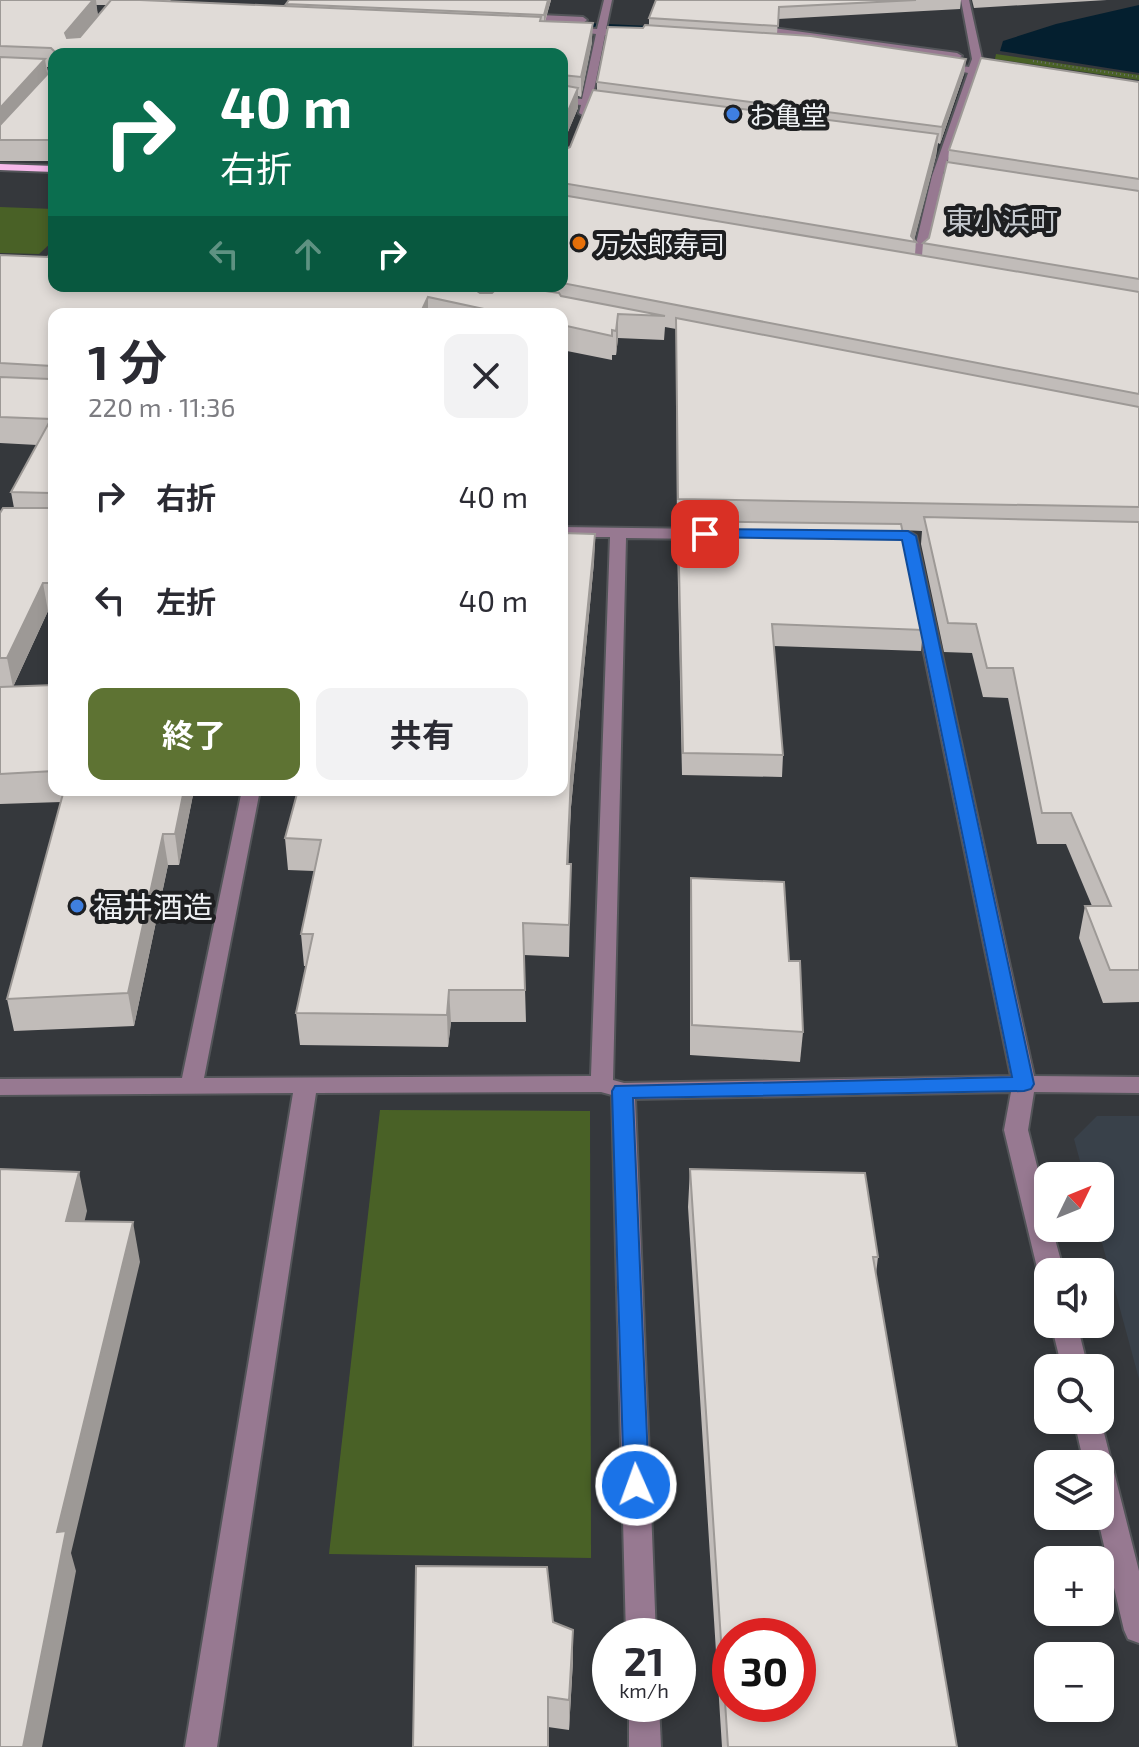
<!DOCTYPE html>
<html lang="ja">
<head>
<meta charset="utf-8">
<style>
  :root { --surface:#fff; --page:#f2f2f3; --text:#2b2b33; --muted:#7c7c81; --accent:#5e7333 }
  body { margin:0; font-family:"Exo 2","Noto Sans JP",sans-serif; background:var(--page); color:var(--text); height:100vh; display:flex; flex-direction:column; font-size:30px; white-space:nowrap }
  * { box-sizing:border-box; margin:0 }
  p { font-size:26px; color:var(--muted) }
  .icon { flex:none; width:44px; height:44px; fill:none; stroke:currentColor; stroke-width:2; stroke-linecap:round; stroke-linejoin:round }
  .map { position:relative; flex:1; overflow:hidden }
  .side { position:absolute; left:48px; top:308px; width:520px; height:488px; display:flex; flex-direction:column; background:var(--surface); border-radius:16px; box-shadow:0 4px 12px #0003 }
  .side>* { flex:none }
  .top-card { position:absolute; left:48px; top:48px; width:520px; height:244px; border-radius:16px; box-shadow:0 4px 12px #0003; background:#0b6e4f; color:#fff; overflow:hidden }
  .needle { width:52px; rotate:47deg }
  .fabs { position:absolute; left:1034px; top:1162px; display:grid; gap:16px }
  .fabs a { display:grid; place-items:center; width:80px; height:80px; border-radius:16px; background:var(--surface); box-shadow:0 4px 12px #0003; font-size:40px }
  .speed { position:absolute; left:592px; top:1618px; display:flex; gap:16px; font-size:40px; font-weight:700; text-align:center }
  .speed>* { display:grid; place-content:center; width:104px; height:104px; border-radius:50%; background:var(--surface); box-shadow:0 4px 12px #0003; line-height:1 }
  .speed small { font-size:20px; font-weight:400 }
  .speed .limit { border:12px solid #d22; background:#fff; color:#111 }
  .pin { position:absolute; display:grid; place-items:center; width:68px; height:68px; color:#fff; margin:-34px; border-radius:16px; box-shadow:0 4px 12px #0006 }
  .me { position:absolute; width:88px; margin:-44px; rotate:358deg; stroke-linejoin:round; filter:drop-shadow(0 0 6px #0008) }
  .turn { display:flex; align-items:center; gap:28px; height:168px; padding:0 40px; font-size:36px }
  .turn .icon { width:104px; height:104px; stroke-width:2.5 }
  .turn b { display:block; font-size:56px; line-height:68px }
  .lanes { display:flex; align-items:center; height:76px; padding:0 40px; background:#0003; justify-content:center; gap:40px; direction:ltr }
  .lanes .off { opacity:.35 }
  .round { display:grid; place-items:center; flex:none; width:84px; height:84px; border-radius:16px; background:var(--page) }
  .summary { display:flex; align-items:center; justify-content:space-between; height:136px; padding:0 40px }
  h1 { font-size:48px; font-weight:700; line-height:60px }
  .button { display:flex; gap:16px; margin-top:auto; padding:16px 40px }
  .button a { flex:1; height:92px; border-radius:16px; background:var(--accent); color:#fff; font-size:32px; font-weight:700; line-height:92px; text-align:center }
  .button a+a { background:var(--page); color:var(--text) }
  ul { padding:0; list-style:none }
  li { display:flex; align-items:center; gap:24px; height:104px; padding:0 40px }
  li div { flex:1 }
  li b { display:block; font-size:30px }
  li em { font-style:normal }
  .map>svg:first-child { display:block }
</style>
</head>
<body>
<div class="map">
<svg width="1139" height="1747" viewBox="0 0 1139 1747">
  <rect width="100%" height="100%" fill="#35383c"/>
  <path fill="#39414a" d="M1097,1116h42v263l-41,-151 2,-52h-16l-10,-37z"/>
  <g fill="#496126">
    <path d="M996,54l143,21v5l-144,-21z"/>
    <path d="M0,207l54,2v31l-15,14 -39,-1z"/>
    <path d="M380,1110l210,1 1,447 -262,-4z"/>
  </g>
  <path fill="#041f2f" d="M1139,5v68l-139,-22 3,-10 53,-17z"/>
  <g fill="none" stroke-linecap="round" stroke-linejoin="round">
    <path fill="#041f2f" fill-rule="evenodd" d="M564,22l107,5 5,3 -5,3 -104,-6z"/>
    <defs>
      <g id="minor">
        <path d="M604,0h8l-6,29 30,4 -5,3 -26,-1 -13,65 27,6 -5,3 -24,-3 -1,7 -5,3 -5,-3 2,-8 -19,-2v-6l20,2 14,-65 -34,-4 5,-3 30,2z"/>
        <path d="M961,0h8l13,59 -3,10 27,6 -5,3 -24,-4 -34,100 31,7 -6,3 -26,-4 -18,80 -6,4 -6,-4 20,-84 36,-103 -36,-8 5,-3 32,5 3,-8z"/>
        <path d="M519,14l64,3 4,3 -4,3 -67,-4z"/>
        <path d="M751,25l206,28 5,3 -5,3 -209,-29z"/>
        <path d="M0,68l54,2v6l-54,-2z"/>
        <path d="M562,527l141,2 8,5 -8,5 -77,-1 -13,542 11,3 387,-7 -111,-540 8,-5 8,5 118,540 105,1v16l-105,-1 -6,38 20,80v18h4l12,44h-16v9l-6,-2 -4,-7 -34,-142 7,-38 -376,7 21,537h-30l-14,-541 -11,-3 -285,1 -99,654h-32l108,-654 -293,2v-16l182,-1 60,-288h18l-56,288 387,-2 19,-539h-48z"/>
        <path d="M1051,1324h26l11,44h-26z"/>
        <path d="M1100,1417l39,154v72l-11,-4 -4,-9 -27,-114h3v-52h-16l-10,-44h26z"/>
        <path d="M629,1704h30l2,43h-32z"/>
      </g>
      <path id="major" d="M0,164l54,2v6l-54,-2z"/>
    </defs>
    <use href="#minor" stroke="#535559" stroke-width="4"/>
    <use href="#major" stroke="#535559" stroke-width="4"/>
    <path stroke="#6d6f73" stroke-width="2" stroke-dasharray="1 3" stroke-linecap="butt" d="M1033,61l106,16"/>
    <use href="#minor" fill="#977991" fill-rule="evenodd"/>
    <use href="#major" fill="#f6b8ea" fill-rule="evenodd"/>
  </g>
  <g fill="#c1bcb9" fill-rule="evenodd">
    <path d="M0,0h171l-1,1 116,5v-2l3,-4h262l-6,22 47,20 -11,55 -3,-1v12l-16,38v-92h-508v107h-54zM96,5h11l-9,11zM47,67h6l-5,7z"/>
    <path d="M656,0h305l-1,9 -182,10 -1,15 189,25 -2,15 -24,70 -2,-1 -2,13 -22,84 2,2 -1,12 7,2 1,-13 6,-5 19,-76 1,-12 190,-68v920l-36,1 -24,-65 6,-32h7l-26,-62h-29l-29,-146 -25,-1 -11,-44 -28,-1 -23,-108 1,-13 -20,-1 21,100 -2,21 -147,-5 9,109 -1,22 -100,-2 -5,-234 -1,-212 -11,-2 -1,13 -46,-2 -2,17h-4v5l-50,-10v-36h-508v297h-6l-35,76 41,-2v105h140l-15,75h-11l-34,161 -120,5 -7,-32 54,-197 -61,2v-291l14,-5 -3,-16 26,-47 -37,-2v-188l48,2 6,29h441l-6,7 -7,-1v1h10l7,-7h63v-135l8,-4 27,-56v-9l46,-54 6,-2v-8z"/>
    <path d="M972,0h135l-133,8z"/>
    <path d="M595,534l-1,28 -23,245 -3,57h3l-2,93 -45,-2 2,67h-75l-3,25 -148,-2 -4,-32 11,-47h-3l-3,-32 13,-63 -26,-1 -3,-32z"/>
    <path d="M691,878l98,83 14,71 -3,30 -110,-7v-148z"/>
    <path d="M690,1169l188,88 -2,17 81,473h-235l-34,-540z"/>
    <path d="M553,1622l20,38 -4,70 -21,-3 -135,20z"/>
  </g>
  <g fill="#9d9996">
    <path d="M93,0h3l2,16 -30,36 -3,-19z"/>
    <path d="M548,0h3l-7,24v-9z"/>
    <path d="M593,23l-1,19 -11,55v-20z"/>
    <path d="M45,59l3,20 -48,54v-25z"/>
    <path d="M966,59l-2,15 -24,70 2,-17z"/>
    <path d="M578,88v20l-16,38v-21z"/>
    <path d="M938,134l-2,22 -22,85 -3,-5z"/>
    <path d="M428,297v17h-8z"/>
    <path d="M618,314v24l-2,17v-24z"/>
    <path d="M595,534l-1,28 -23,245 -4,89v-32l4,-88z"/>
    <path d="M43,583l5,28 -35,76 -6,-29z"/>
    <path d="M184,790h10l-15,75 -4,-31z"/>
    <path d="M163,834l5,31 -34,161 -6,-33z"/>
    <path d="M449,990l2,32 -3,25 -1,-32z"/>
    <path d="M79,1172l8,39 -12,50 -9,-40z"/>
    <path d="M133,1222l7,40 -69,291 5,18 -34,176h-19l34,-215z"/>
    <path d="M573,1630v30l-4,70v-30z"/>
  </g>
  <g fill="#e0dbd7" stroke="#9d9996" stroke-width="2" fill-rule="evenodd">
    <path d="M0,0h93l-28,33 2,5 13,-1 31,-37h29l401,17 -1,4 53,2 -12,54 -19,-2v-21h-508v-3l-3,-3 -51,-2z"/>
    <path d="M289,0h259l-4,15 -258,-11z"/>
    <path d="M656,0h260l-137,7 -1,19 -129,-8z"/>
    <path d="M645,25l166,11 155,23 -24,68 -345,-45 11,-55 35,1z"/>
    <path d="M54,55v85h-54v-15l53,-57z"/>
    <path d="M0,57l45,2 -45,49z"/>
    <path d="M981,58l158,24v97l-190,-29z"/>
    <path d="M562,85l16,3 -16,37z"/>
    <path d="M593,90l345,44 -27,102 5,6 -354,-59v-32l8,-4z"/>
    <path d="M947,162l192,29v88l-216,-36 6,-5z"/>
    <path d="M562,195l577,97v102l-577,-111z"/>
    <path d="M54,243v43h426l-3,5 3,2h12l7,-7h13l47,7 2,3 104,20 -47,-2 -2,17 -4,-1v6l-50,-11v-11h-55l-79,-17 -8,17h-366v269h-11l-36,75h-7v-145l3,-5h49v-12l-2,-3 -39,-1 40,-73 -51,-2v-40l50,2 3,-3 -1,-10 -52,-3v-108l48,2z"/>
    <path d="M676,318l463,89v100l-461,-8z"/>
    <path d="M924,517l215,5v448h-29l-25,-64h26l-40,-93h-29l-29,-145h-26l-11,-44 -28,-1z"/>
    <path d="M678,521l223,3 22,106 -151,-6 11,131 -100,-2z"/>
    <path d="M562,533l33,1 -24,242 -4,88h4l-2,61 -46,-2 2,67h-76l-2,25 -151,-2 17,-79h-12l20,-94 -36,-2 13,-48h264z"/>
    <path d="M54,685v86l-54,3v-87z"/>
    <path d="M64,790h120l-9,44h-12l-35,159 -121,6z"/>
    <path d="M691,878l93,4 5,79h11l3,71 -111,-7z"/>
    <path d="M0,1169l79,3 -13,49 67,1 -76,310 9,-1 -43,216h-23z"/>
    <path d="M690,1169l175,4 13,84h-5l84,490h-229zM730,1636h68v68h-68z"/>
    <path d="M416,1566l131,1 6,55 20,8 -4,70 -21,-3v50h-135z"/>
  </g>
  <path fill="#1a73e8" stroke="#114b97" stroke-width="2" d="M705,529l203,2 8,5 118,548 -3,5 -7,2 -391,7 16,387 -4,7 -9,3 -9,-3 -3,-7 -12,-394 3,-5 397,-9 -110,-537 -202,-3v-6z"/>
  <g fill="#3f7fe0" stroke="#1e1f21" stroke-width="3">
    <circle cx="733" cy="114" r="8"/>
    <circle cx="77" cy="906" r="8"/>
  </g>
  <circle fill="#e8710a" stroke="#1e1f21" stroke-width="3" cx="579" cy="243" r="8"/>
  <g text-anchor="middle" dominant-baseline="central" stroke-width="8" stroke-linejoin="round" paint-order="stroke">
    <g font-size="26" fill="#eef0f3" stroke="#1e1f21" text-anchor="start">
      <text x="749" y="114">お亀堂</text>
      <text x="595" y="243">万太郎寿司</text>
    </g>
    <g font-size="28" fill="#c6cacf" stroke="#1e1f21">
      <text x="1002" y="220">東小浜町</text>
    </g>
    <g font-size="30" fill="#eef0f3" stroke="#1e1f21" text-anchor="start">
      <text x="93" y="906">福井酒造</text>
    </g>
  </g>
</svg>
<div class="fabs">
<a><svg class="needle" viewBox="-14 -14 28 28"><path d="M0-13l5 13h-10z" fill="#e53935"/><path d="M0 13l5-13h-10z" fill="#7c7c81"/></svg></a>
<a><svg class="icon" aria-label="sound" viewBox="0 0 24 24"><path d="M4 9h4l5-4v14l-5-4H4zM17 9q2 3 0 6"/></svg></a>
<a><svg class="icon" aria-label="search" viewBox="0 0 24 24"><circle cx="10" cy="10" r="6"/><path d="M15 15l6 6"/></svg></a>
<a><svg class="icon" aria-label="layers" viewBox="0 0 24 24"><path d="M12 4l9 5-9 5-9-5zM3 14l9 5 9-5"/></svg></a>
<a>+</a>
<a>−</a>
</div>
<div class="speed"><div>21<small>km/h</small></div><div class="limit">30</div></div>
<div class="pin" style="left:705px;top:534px;background:#d93025"><svg class="icon" aria-label="arrive" viewBox="0 0 24 24"><path d="M6 21V4h12l-3 4 3 4H6"/></svg></div>
<svg class="me" style="left:636px;top:1485px" viewBox="-20 -20 40 40"><circle r="17" fill="#1a73e8" stroke="#fff" stroke-width="3"/><path d="M0-11L8 9 0 5-8 9z" fill="#fff"/></svg>
<div class="top-card">
<div class="turn"><svg class="icon" aria-label="right" viewBox="0 0 24 24"><path d="M7 20v-9h11M14 6l5 5-5 5"/></svg><div><b>40 m</b>右折</div></div>
<div class="lanes"><svg class="icon off" aria-label="left" viewBox="0 0 24 24"><path d="M17 20v-9H6M10 6l-5 5 5 5"/></svg><svg class="icon off" aria-label="ahead" viewBox="0 0 24 24"><path d="M12 20V5M6 11l6-6 6 6"/></svg><svg class="icon" aria-label="right" viewBox="0 0 24 24"><path d="M7 20v-9h11M14 6l5 5-5 5"/></svg></div>
</div>
<section class="side">
<div class="summary"><div><h1>1 分</h1><p>220 m · 11:36</p></div><a class="round"><svg class="icon" aria-label="close" viewBox="0 0 24 24"><path d="M6 6l12 12M18 6L6 18"/></svg></a></div>
<ul>
<li><svg class="icon" aria-label="right" viewBox="0 0 24 24"><path d="M7 20v-9h11M14 6l5 5-5 5"/></svg><div><b>右折</b></div><em>40 m</em></li>
<li><svg class="icon" aria-label="left" viewBox="0 0 24 24"><path d="M17 20v-9H6M10 6l-5 5 5 5"/></svg><div><b>左折</b></div><em>40 m</em></li>
</ul>
<div class="button"><a>終了</a><a>共有</a></div>
</section>
</div>
</body>
</html>
